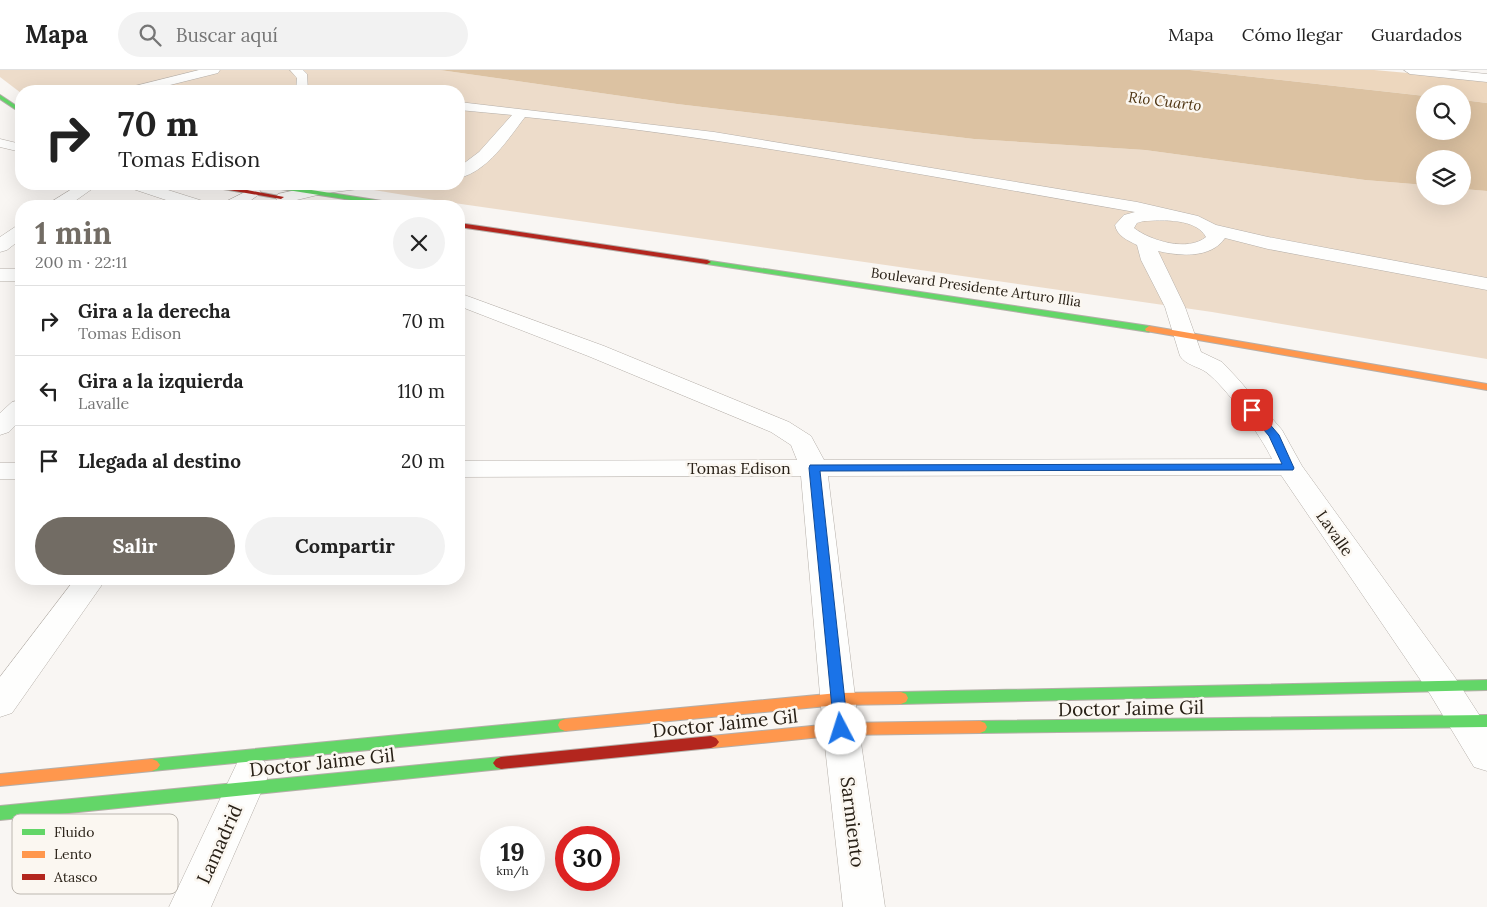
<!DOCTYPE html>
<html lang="es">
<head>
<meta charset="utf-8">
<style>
  :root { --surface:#fff; --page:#f2f2f2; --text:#222; --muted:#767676; --line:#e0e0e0; --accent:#726c64 }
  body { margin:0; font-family:Lora,serif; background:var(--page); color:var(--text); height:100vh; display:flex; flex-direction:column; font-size:19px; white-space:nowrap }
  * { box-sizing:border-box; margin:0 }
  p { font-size:16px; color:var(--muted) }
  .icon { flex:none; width:28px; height:28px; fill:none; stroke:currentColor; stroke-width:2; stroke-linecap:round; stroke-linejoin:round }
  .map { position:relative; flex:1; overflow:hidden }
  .details { position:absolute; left:15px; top:130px; width:450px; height:385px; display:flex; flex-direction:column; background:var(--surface); border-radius:20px; box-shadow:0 5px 20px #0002 }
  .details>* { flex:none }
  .banner { position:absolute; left:15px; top:15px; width:450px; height:105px; border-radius:20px; box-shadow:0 5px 20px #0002; background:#fff; color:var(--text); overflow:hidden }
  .tools { position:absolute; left:1416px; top:15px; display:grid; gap:10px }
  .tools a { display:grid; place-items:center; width:55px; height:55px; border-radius:50%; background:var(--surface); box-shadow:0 5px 20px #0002; font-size:25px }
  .speed { position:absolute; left:480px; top:756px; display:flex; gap:10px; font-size:25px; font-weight:700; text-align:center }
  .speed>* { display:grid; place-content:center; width:65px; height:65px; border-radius:50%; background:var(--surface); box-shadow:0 5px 20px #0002; line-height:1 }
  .speed small { font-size:12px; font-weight:400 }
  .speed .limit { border:8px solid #d22; background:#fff; color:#111 }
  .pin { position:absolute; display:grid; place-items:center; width:42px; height:42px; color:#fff; margin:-21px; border-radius:10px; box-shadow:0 2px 8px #0006 }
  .me { position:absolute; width:55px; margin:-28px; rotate:355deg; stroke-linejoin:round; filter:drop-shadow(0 0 4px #0008) }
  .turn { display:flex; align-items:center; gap:18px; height:105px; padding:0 20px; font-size:22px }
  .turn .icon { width:65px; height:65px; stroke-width:2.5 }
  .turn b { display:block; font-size:35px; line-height:42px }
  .round { display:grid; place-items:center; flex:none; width:52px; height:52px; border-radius:26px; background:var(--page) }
  .overview { display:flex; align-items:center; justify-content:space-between; height:85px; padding:0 20px }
  h1 { font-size:30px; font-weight:800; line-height:38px; color:var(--accent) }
  .button { display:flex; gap:10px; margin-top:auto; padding:10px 20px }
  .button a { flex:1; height:58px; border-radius:30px; background:var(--accent); color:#fff; font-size:20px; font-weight:800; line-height:58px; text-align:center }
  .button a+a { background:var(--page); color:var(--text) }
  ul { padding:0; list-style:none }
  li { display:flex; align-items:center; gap:15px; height:70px; padding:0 20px; border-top:1px solid var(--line) }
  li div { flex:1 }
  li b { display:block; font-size:19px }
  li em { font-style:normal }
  header { display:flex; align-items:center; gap:30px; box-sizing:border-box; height:70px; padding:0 25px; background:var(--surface); border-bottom:1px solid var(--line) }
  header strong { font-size:24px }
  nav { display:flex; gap:28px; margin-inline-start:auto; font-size:18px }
  .search { width:350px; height:45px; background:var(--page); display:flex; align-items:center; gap:12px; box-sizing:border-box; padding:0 18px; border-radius:28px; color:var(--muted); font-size:19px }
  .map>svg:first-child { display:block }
</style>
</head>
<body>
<header>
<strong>Mapa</strong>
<div class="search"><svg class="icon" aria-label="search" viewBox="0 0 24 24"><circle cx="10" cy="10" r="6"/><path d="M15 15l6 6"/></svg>Buscar aquí</div>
<nav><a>Mapa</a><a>Cómo llegar</a><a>Guardados</a></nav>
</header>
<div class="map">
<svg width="1487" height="837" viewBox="0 0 1487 837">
  <rect width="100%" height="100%" fill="#f9f6f3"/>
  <path fill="#eddcca" d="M0,0h440l237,34 297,35 171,11 220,30 60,5v11h37l1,-7 24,2v168l-275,-47 -765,-110 -110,-18h122v-93l-438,2 -21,-16z"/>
  <path fill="#edd7be" d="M1190,0h184l113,10v23l-24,-3 -1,-6h-37v2z"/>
  <path fill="#dcc2a2" d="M440,0h750l235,26v35h37l1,-31 24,3v88l-24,-2 -1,-30h-37v26l-60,-5 -220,-30 -171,-11 -297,-35z"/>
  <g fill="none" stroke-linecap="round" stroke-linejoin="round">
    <defs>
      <g id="street">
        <path d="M199,0h21l-2,3 -72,18h-21l2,-3z"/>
        <path d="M290,0h13l4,4 1,17h-12l1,-13z"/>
        <path d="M1404,0h42l41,4v8l-77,-8z"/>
        <path d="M459,32l255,30 423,70 61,14 18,9 52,12 219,41v12l-219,-41 -43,-11c-14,21 -46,18 -67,13l27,56 16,45 21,10 16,17 44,51 20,36 152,210 33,51v44l-13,-4 -44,-73 -149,-219 -453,1 31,253 26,178h-42l-20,-178 -22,-253 -342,1v-16l338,-1 -6,-15 -20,-13 -183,-76 -129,-50v-13l145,53 185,76 22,14 13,24 448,-1c-11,-23 -45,-71 -66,-87 -9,-6 -20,-7 -26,-16l-15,-49 -24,-47 -4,-15c-10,-5 -20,-9 -22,-20l9,-10 11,-3c-203,-35 -405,-75 -610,-95 -17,22 -37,54 -66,61v-11l20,-15 33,-37 -53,-5zM1144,151c18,-1 52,-3 62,16 -18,15 -55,4 -72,-9l3,-5z"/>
        <path d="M0,69l21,5v8l-21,-5z"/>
        <path d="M80,114h19l-31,22h-19l2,-4z"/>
        <path d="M125,114h24l57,18 3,4h-25l-57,-19z"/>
        <path d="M323,114h44l-8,5 -33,4 -42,10 -6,-1 -2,-4 2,-4z"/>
        <path d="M253,118l6,1 2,4 -18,13h-21l3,-4z"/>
        <path d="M21,156v13l-14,11 -7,2v-15l15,-10z"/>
        <rect x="0" y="199" width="21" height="12"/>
        <path d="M21,330v20l-12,12 -9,3v-22l12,-11z"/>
        <rect x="0" y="393" width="21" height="16"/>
        <path d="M75,509h31l-94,134 -12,4v-40z"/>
        <path d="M251,686l13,5 6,11 -59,135h-42l69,-146z"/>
      </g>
      <g id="fast">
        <path d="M0,25l21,14v4l-21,-14z"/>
        <path d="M259,114h14l128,20 4,2h-16l-127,-20z"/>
        <path d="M704,190l445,66 4,3 -4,3 -442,-68 -4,-2z"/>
        <path d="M1487,610v10l-586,14 -5,-2 -2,-4 2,-4 5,-2z"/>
        <path d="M1487,645v12l-507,6 -5,-2 -2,-4 2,-4 5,-2z"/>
        <path d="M565,649l5,2 2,4 -2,4 -5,2 -413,40 -5,-2 -3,-4 3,-4 5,-2z"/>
        <path d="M501,687l5,2 3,4 -3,4 -5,2 -501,51v-14z"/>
      </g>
      <g id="slow">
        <path d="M1149,256l338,58v6l-341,-59 -1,-2z"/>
        <path d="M901,622l5,2 2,4 -2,4 -5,2 -63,1 -273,26 -5,-2 -2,-4 2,-4 5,-2 273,-26z"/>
        <path d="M980,651l5,2 2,4 -2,4 -5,2 -139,2 -130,13 -5,-2 -3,-4 3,-4 5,-2 130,-13z"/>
        <path d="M152,689l5,2 3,4 -3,4 -5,2 -152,15v-12z"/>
      </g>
      <g id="jam">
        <path d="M203,114h13l68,13 -3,2 -75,-13z"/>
        <path d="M459,153l248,37 4,2 -4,2 -248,-37z"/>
        <path d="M711,666l5,2 3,4 -3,4 -5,2 -210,21 -5,-2 -3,-4 3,-4 5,-2z"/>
      </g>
    </defs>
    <use href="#street" stroke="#b5afa9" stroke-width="1"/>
    <use href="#fast" stroke="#b5afa9" stroke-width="2"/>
    <use href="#slow" stroke="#b5afa9" stroke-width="2"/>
    <use href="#jam" stroke="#b5afa9" stroke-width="2"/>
    <use href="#street" fill="#fefefd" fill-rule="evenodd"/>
    <use href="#fast" fill="#63d668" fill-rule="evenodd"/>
    <use href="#slow" fill="#ff974d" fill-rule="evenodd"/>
    <use href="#jam" fill="#b3261e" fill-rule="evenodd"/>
  </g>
  <path fill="#1a73e8" stroke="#114b97" d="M1252,336l3,1 24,28 15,33 -1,2 -473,1 28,258 -2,4h-10l-2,-4 -25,-261 1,-3 472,-1 -13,-28 -22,-26z"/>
  <g text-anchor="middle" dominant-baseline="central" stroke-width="5" stroke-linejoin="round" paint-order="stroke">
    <g font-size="14" fill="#292117" stroke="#fbf7f1">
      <text transform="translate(976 217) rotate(8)">Boulevard Presidente Arturo Illia</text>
    </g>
    <g font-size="15" font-style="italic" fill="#4f3512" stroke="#fbf7f1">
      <text transform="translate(1165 31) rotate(7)">Río Cuarto</text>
    </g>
    <g font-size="16" fill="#292117" stroke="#fbf7f1">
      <text x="739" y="398">Tomas Edison</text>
      <text transform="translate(1335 463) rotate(55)">Lavalle</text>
    </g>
    <g font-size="19" fill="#292117" stroke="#fbf7f1">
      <text transform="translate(1131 638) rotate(-1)">Doctor Jaime Gil</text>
      <text transform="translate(725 653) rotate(-6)">Doctor Jaime Gil</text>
      <text transform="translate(322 692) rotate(-6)">Doctor Jaime Gil</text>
      <text transform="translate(853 752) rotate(83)">Sarmiento</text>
      <text transform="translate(219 774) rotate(-66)">Lamadrid</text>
    </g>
  </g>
  <rect x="12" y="744" width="166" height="80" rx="8" fill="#fbf7f1" stroke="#bcb7b0" stroke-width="1"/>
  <rect x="22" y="759" width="23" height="6" fill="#63d668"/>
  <rect x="22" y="781" width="23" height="7" fill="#ff974d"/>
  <rect x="22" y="804" width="23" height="6" fill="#b3261e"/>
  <g font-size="14" fill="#292117">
    <text x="54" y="767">Fluido</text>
    <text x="54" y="789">Lento</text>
    <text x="54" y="812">Atasco</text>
  </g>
</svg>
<div class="tools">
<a><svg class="icon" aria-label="search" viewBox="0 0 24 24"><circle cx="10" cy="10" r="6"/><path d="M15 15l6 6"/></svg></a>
<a><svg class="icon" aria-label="layers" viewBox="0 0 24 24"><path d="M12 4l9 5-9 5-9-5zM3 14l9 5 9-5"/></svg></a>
</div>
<div class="speed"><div>19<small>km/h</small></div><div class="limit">30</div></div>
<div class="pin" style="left:1252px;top:340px;background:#d93025"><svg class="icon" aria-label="arrive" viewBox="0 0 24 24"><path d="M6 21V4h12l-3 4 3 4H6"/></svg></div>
<svg class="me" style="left:841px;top:659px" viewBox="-20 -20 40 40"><circle r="19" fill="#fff"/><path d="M0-13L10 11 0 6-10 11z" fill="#1a73e8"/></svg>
<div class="banner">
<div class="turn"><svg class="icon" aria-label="right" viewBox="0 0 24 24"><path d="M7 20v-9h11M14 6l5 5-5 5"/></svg><div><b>70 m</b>Tomas Edison</div></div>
</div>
<section class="details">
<div class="overview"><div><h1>1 min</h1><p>200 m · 22:11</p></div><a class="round"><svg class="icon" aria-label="close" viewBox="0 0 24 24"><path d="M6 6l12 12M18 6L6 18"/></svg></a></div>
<ul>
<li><svg class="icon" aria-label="right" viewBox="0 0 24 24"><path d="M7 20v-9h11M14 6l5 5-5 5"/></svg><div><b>Gira a la derecha</b><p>Tomas Edison</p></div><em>70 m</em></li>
<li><svg class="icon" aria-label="left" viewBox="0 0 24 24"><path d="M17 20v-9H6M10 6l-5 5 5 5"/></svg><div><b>Gira a la izquierda</b><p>Lavalle</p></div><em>110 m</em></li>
<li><svg class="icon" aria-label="arrive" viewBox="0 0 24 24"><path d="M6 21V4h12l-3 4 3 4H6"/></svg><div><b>Llegada al destino</b></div><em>20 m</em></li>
</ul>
<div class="button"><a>Salir</a><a>Compartir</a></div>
</section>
</div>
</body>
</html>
